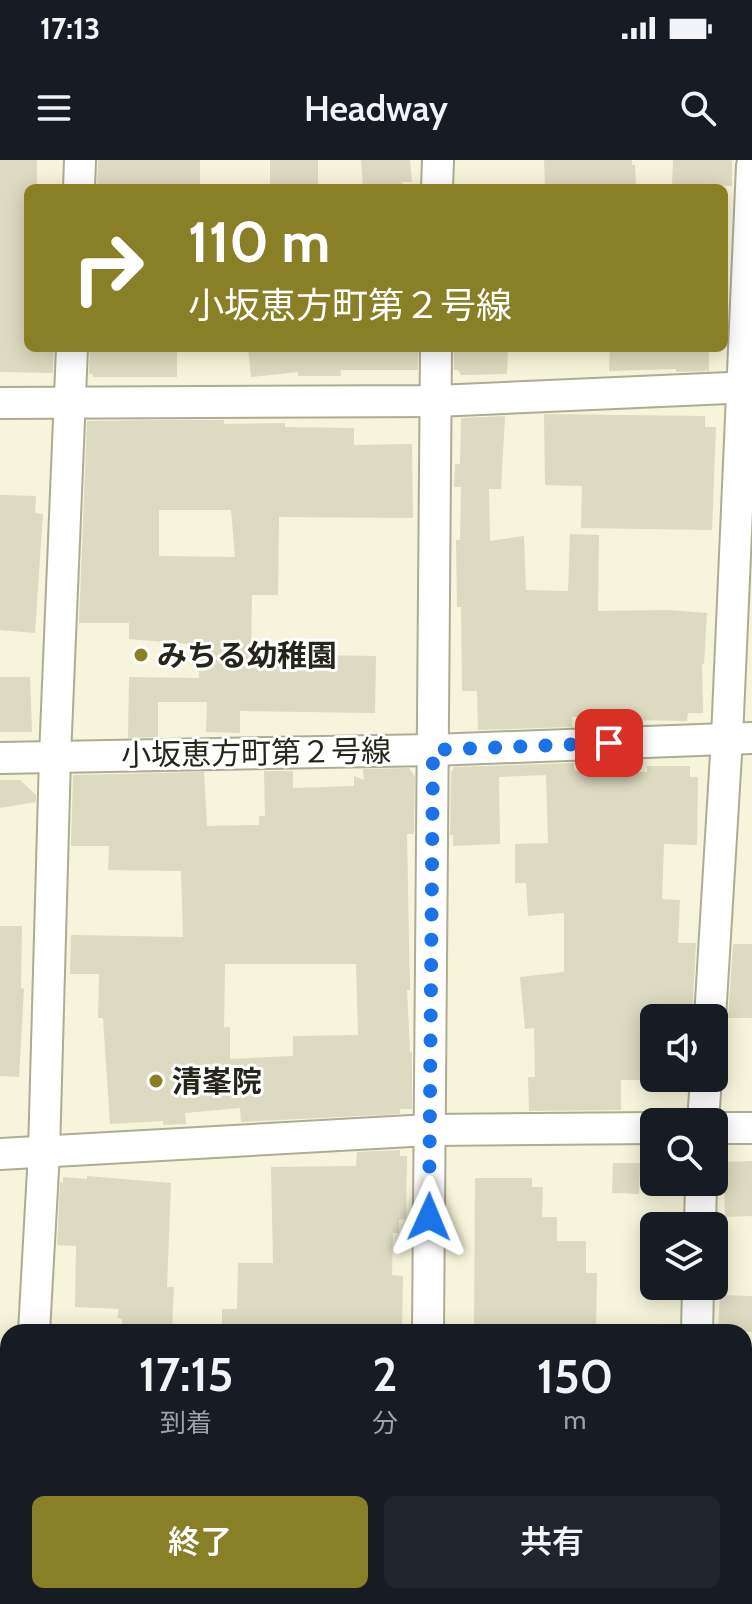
<!DOCTYPE html>
<html lang="ja">
<head>
<meta charset="utf-8">
<style>
  :root { --surface:#171b24; --page:#20242c; --text:#f1f3f6; --muted:#9ea1a6; --accent:#897f26 }
  body { margin:0; font-family:Cabin,"Noto Sans JP",sans-serif; background:var(--page); color:var(--text); height:100vh; display:flex; flex-direction:column; font-size:30px; white-space:nowrap }
  * { box-sizing:border-box; margin:0 }
  p { font-size:26px; color:var(--muted) }
  .icon { flex:none; width:44px; height:44px; fill:none; stroke:currentColor; stroke-width:2; stroke-linecap:round; stroke-linejoin:round }
  .map { position:relative; flex:1; overflow:hidden }
  .drawer { position:absolute; left:0px; top:1164px; width:752px; height:280px; display:flex; flex-direction:column; background:var(--surface); border-radius:24px 24px 0 0; box-shadow:0 4px 20px #0003 }
  .drawer>* { flex:none }
  .guide { position:absolute; left:24px; top:24px; width:704px; height:168px; border-radius:12px; box-shadow:0 4px 20px #0003; background:#897f26; color:#fff; overflow:hidden }
  .tools { position:absolute; left:640px; top:844px; display:grid; gap:16px }
  .tools a { display:grid; place-items:center; width:88px; height:88px; border-radius:12px; background:var(--surface); box-shadow:0 4px 20px #0003; font-size:40px }
  .pin { position:absolute; display:grid; place-items:center; width:68px; height:68px; color:#fff; margin:-34px; border-radius:16px; box-shadow:0 4px 12px #0006 }
  .me { position:absolute; width:88px; margin:-44px; rotate:1deg; stroke-linejoin:round; filter:drop-shadow(0 0 6px #0008) }
  .turn { display:flex; align-items:center; gap:28px; height:168px; padding:0 32px; font-size:36px }
  .turn .icon { width:104px; height:104px; stroke-width:2.5 }
  .turn b { display:block; font-size:56px; line-height:68px }
  .eta { display:flex; justify-content:space-evenly; align-items:center; height:136px; text-align:center }
  .eta b { font-size:48px; font-weight:600; line-height:56px }
  .cta { display:flex; gap:16px; margin-top:auto; padding:16px 32px }
  .cta a { flex:1; height:92px; border-radius:12px; background:var(--accent); color:#fff; font-size:32px; font-weight:600; line-height:92px; text-align:center }
  .cta a+a { background:var(--page); color:var(--text) }
  .status { display:flex; justify-content:space-between; align-items:center; height:56px; padding:0 40px; background:var(--surface); direction:ltr }
  .status svg { height:22px; fill:currentColor }
  header { display:flex; justify-content:space-between; align-items:center; height:104px; padding:0 32px; background:var(--surface); font-size:36px; font-weight:600 }
  .map>svg:first-child { display:block }
</style>
</head>
<body>
<div class="status"><b>17:13</b><svg viewBox="0 0 49 12"><path d="M0 12V9h3v3zM5 12V6h3v6zM10 12V3h3v9zM15 12V0h3v12zM26 1h20v11H26zM47 4h2v5h-2z"/></svg></div>
<header><svg class="icon" aria-label="menu" viewBox="0 0 24 24"><path d="M4 6h16M4 12h16M4 18h16"/></svg>Headway<svg class="icon" aria-label="search" viewBox="0 0 24 24"><circle cx="10" cy="10" r="6"/><path d="M15 15l6 6"/></svg></header>
<div class="map">
<svg width="752" height="1444" viewBox="0 0 752 1444">
  <rect width="100%" height="100%" fill="#f6f4da"/>
  <g fill="#dcdac0" fill-rule="evenodd">
    <path d="M0,0h37v28h-9v160h26l-1,25 -53,-1z"/>
    <path d="M98,0h102v28h-103z"/>
    <rect x="270" y="0" width="48" height="28"/>
    <path d="M361,0h49l2,22h-10l1,6h-40z"/>
    <path d="M544,0h88v5h3l1,23h-91z"/>
    <path d="M673,0h59v26l-60,-1z"/>
    <path d="M90,188h87v29h-84v-3h-4z"/>
    <path d="M248,188h170v22h-78l1,6h-43v-4l-47,5z"/>
    <path d="M454,188h54l-1,26 -46,1 -3,-5h-4z"/>
    <path d="M610,188h99v23l-33,1v-3l-67,2z"/>
    <path d="M544,254l161,2v11h11l-4,103 -131,-2 1,-42 -37,-1z"/>
    <path d="M505,256l-4,73h-12l1,52 34,-5 2,54 42,1 2,-57 29,1 -1,76 71,-1 38,3 -3,51h-2l1,49h-15l-1,8 -59,-1 1,-5 -57,2v10l-94,3 -1,-39h-15l-1,-84h-4l-1,-67h4l1,-53h-7l1,-23h5l1,-46z"/>
    <path d="M161,260h63v4l61,-1v4l69,1v17l58,-1 1,74 -134,-1 -1,78h-26l-1,59 125,2 -1,57 -135,-2v22l-34,-1 1,-30h-49v35l-30,1 1,-61 70,1 1,-33 -71,-6v-16h-50l8,-202zM159,350h72l4,47 -76,-1z"/>
    <path d="M0,335l36,1 -1,17 8,1 -8,119 -35,-3z"/>
    <path d="M0,517h30l2,55h-32z"/>
    <path d="M574,603v8l73,1v-6h43v11h8l-1,68 -33,-1 -2,55 18,1 -2,43h18l-4,75h-38v62h-33v30l-92,1 -1,-34h7l-1,-49 -9,1 -5,-52 44,-5v-59l-36,3 -2,-33h-11v-39l33,-1 -2,-68 -47,2 1,67 -47,2v-11h-3l1,-63 3,-5z"/>
    <path d="M409,608l6,9 -1,57h-7l3,156h-3l3,62h2v57h-12v5l-159,8 -1,-14 -55,5 1,11 -23,1v-4l-53,3 -7,-106h-5l1,-44h-29l1,-39 112,2 -2,-66 -73,-1 1,-24h-38l2,-71 131,-3 3,54 52,-1v-9h6l-1,-45h29v17l61,-2v-10l10,4 -1,-11zM225,804h131l2,71 -65,1v20l-63,3v-32h-6z"/>
    <path d="M0,620h20l16,15v7l-36,6z"/>
    <path d="M0,766h22l-1,62 3,1 -5,88 -19,-1z"/>
    <path d="M733,784h19v74h-24z"/>
    <path d="M400,990v6h7l-1,63 -7,1v13h-6l-1,42 11,1 -1,56h-180v-23h15l1,-46h35l-2,-96 85,-1 1,-14z"/>
    <path d="M752,1001v55l-27,1 -2,-55z"/>
    <path d="M613,1003h27l-1,31 -27,-1z"/>
    <path d="M87,1016l84,7 -4,104h7l-2,45h-51l1,-13 -5,-1 2,-9 -44,-2 1,-61 -19,-1 3,-63 3,1v-6l24,2z"/>
    <path d="M475,1018h57v9h11l-1,30h15v24h29v32h11l-1,59h-122z"/>
    <path d="M720,1135l32,1v36h-34z"/>
  </g>
  <g fill="none" stroke-linecap="round" stroke-linejoin="round">
    <defs>
      <g id="street">
        <path d="M79,28l1,-28"/>
        <path d="M437,28l1,-28"/>
        <path d="M0,243l436,-2 316,-14"/>
        <path d="M0,598l433,-8 319,-12"/>
        <path d="M710,858l17,-280 25,-572"/>
        <path d="M703,962l3,-44"/>
        <path d="M714,968h38"/>
        <path d="M0,994l429,-24 225,-2"/>
        <path d="M700,1066l1,-44"/>
        <path d="M34,1172l10,-180 11,-395 17,-409"/>
        <path d="M428,1172l8,-984"/>
        <path d="M697,1172l1,-46"/>
        <path d="M21,1444v-8"/>
        <path d="M425,1444v-8"/>
        <path d="M688,1444l1,-8"/>
      </g>
    </defs>
    <use href="#street" stroke="#aeac93" stroke-width="34"/>
    <use href="#street" stroke="#fff" stroke-width="30"/>
  </g>
  <g fill="none" stroke-linecap="round" stroke-linejoin="round">
    <path stroke="#1a73e8" stroke-width="14" stroke-dasharray="0 25.2" d="M429,1057l4,-467 176,-7"/>
  </g>
  <g fill="#897f26" stroke="#fff" stroke-width="3">
    <circle cx="141" cy="495" r="8"/>
    <circle cx="156" cy="921" r="8"/>
  </g>
  <g text-anchor="middle" dominant-baseline="central" stroke-width="6" stroke-linejoin="round" paint-order="stroke">
    <g font-size="30" font-weight="bold" fill="#26251b" stroke="#fff" text-anchor="start">
      <text x="157" y="495">みちる幼稚園</text>
      <text x="172" y="921">清峯院</text>
    </g>
    <g font-size="30" fill="#26251b" stroke="#fff">
      <text transform="translate(256 593) rotate(-1)">小坂恵方町第２号線</text>
    </g>
  </g>
</svg>
<div class="tools">
<a><svg class="icon" aria-label="sound" viewBox="0 0 24 24"><path d="M4 9h4l5-4v14l-5-4H4zM17 9q2 3 0 6"/></svg></a>
<a><svg class="icon" aria-label="search" viewBox="0 0 24 24"><circle cx="10" cy="10" r="6"/><path d="M15 15l6 6"/></svg></a>
<a><svg class="icon" aria-label="layers" viewBox="0 0 24 24"><path d="M12 4l9 5-9 5-9-5zM3 14l9 5 9-5"/></svg></a>
</div>
<div class="pin" style="left:609px;top:583px;background:#d93025"><svg class="icon" aria-label="arrive" viewBox="0 0 24 24"><path d="M6 21V4h12l-3 4 3 4H6"/></svg></div>
<svg class="me" style="left:429px;top:1057px" viewBox="-20 -20 40 40"><path d="M0-17L14 15 0 8-14 15z" fill="#1a73e8" stroke="#fff" stroke-width="4"/></svg>
<div class="guide">
<div class="turn"><svg class="icon" aria-label="right" viewBox="0 0 24 24"><path d="M7 20v-9h11M14 6l5 5-5 5"/></svg><div><b>110 m</b>小坂恵方町第２号線</div></div>
</div>
<section class="drawer">
<div class="eta">
<div><b>17:15</b><p>到着</p></div>
<div><b>2</b><p>分</p></div>
<div><b>150</b><p>m</p></div>
</div>
<div class="cta"><a>終了</a><a>共有</a></div>
</section>
</div>
</body>
</html>
